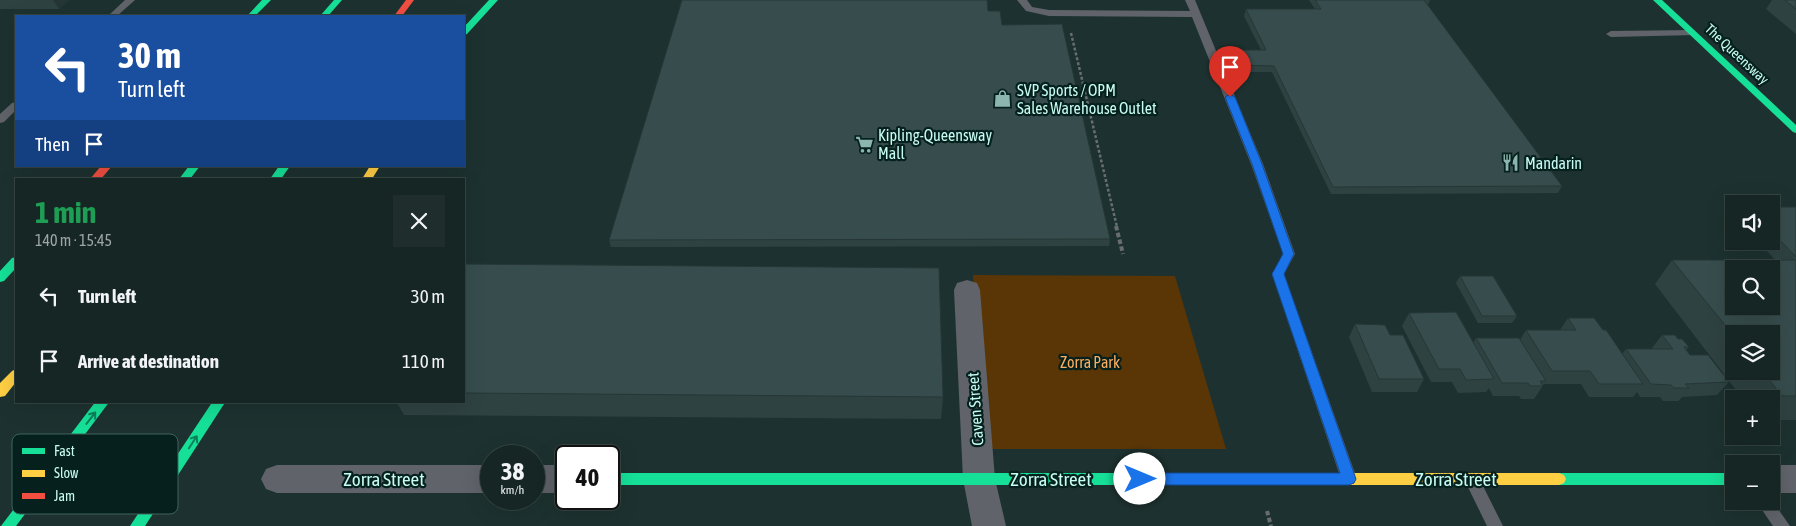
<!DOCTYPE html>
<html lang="en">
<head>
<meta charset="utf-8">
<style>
  :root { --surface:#162624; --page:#1f2e2c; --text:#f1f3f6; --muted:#9ea5a6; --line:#354341 }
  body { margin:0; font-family:"Asap Condensed",sans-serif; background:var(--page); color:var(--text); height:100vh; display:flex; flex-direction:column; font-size:19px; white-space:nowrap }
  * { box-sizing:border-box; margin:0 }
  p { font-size:16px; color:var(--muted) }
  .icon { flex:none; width:28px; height:28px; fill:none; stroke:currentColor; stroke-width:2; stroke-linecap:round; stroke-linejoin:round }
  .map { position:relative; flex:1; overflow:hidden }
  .sheet { position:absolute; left:15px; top:178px; width:450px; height:225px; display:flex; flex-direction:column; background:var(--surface); border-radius:0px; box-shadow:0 5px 20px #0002,0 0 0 1px var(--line) }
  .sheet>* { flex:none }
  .banner { position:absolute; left:15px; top:15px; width:450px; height:152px; border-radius:0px; box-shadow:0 5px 20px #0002,0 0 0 1px var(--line); background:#1a4fa0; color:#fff; overflow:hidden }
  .controls { position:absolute; left:1725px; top:195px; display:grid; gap:10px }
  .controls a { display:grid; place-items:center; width:55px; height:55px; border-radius:0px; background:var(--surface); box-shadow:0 5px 20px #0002,0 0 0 1px var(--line); font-size:25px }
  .speed { position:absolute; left:480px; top:445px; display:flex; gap:10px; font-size:25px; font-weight:700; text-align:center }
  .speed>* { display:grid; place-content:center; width:65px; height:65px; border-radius:50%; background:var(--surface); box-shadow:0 5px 20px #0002,0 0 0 1px var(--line); line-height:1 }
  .speed small { font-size:12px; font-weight:400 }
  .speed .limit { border:2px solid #111; border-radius:8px; background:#fff; color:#111 }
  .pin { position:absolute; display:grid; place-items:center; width:42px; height:42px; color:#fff; margin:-51px -21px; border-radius:50% 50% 50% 0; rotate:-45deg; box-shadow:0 0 5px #0007 }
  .pin .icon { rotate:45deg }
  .me { position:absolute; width:55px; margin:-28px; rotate:90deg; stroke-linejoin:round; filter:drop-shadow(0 0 4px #0008) }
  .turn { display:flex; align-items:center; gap:18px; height:105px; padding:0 20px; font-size:22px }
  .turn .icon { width:65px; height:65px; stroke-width:2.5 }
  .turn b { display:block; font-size:35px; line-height:42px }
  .then { display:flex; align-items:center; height:48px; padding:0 20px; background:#0003; gap:10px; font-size:19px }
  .round { display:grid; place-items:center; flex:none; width:52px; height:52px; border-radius:0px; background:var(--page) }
  .overview { display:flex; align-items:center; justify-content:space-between; height:85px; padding:0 20px }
  h1 { font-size:30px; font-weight:700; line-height:38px; color:#1e9e55 }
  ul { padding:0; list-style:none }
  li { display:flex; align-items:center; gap:15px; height:65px; padding:0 20px }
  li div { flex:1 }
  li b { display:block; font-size:19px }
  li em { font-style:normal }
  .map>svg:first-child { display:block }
</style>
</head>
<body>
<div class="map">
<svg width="1796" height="526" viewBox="0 0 1796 526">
  <rect width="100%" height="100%" fill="#1d3230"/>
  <path fill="#5a3606" d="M973,275l202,1 51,173h-241z"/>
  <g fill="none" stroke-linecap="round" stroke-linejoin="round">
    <path stroke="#676d71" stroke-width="2.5" stroke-dasharray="3 2" stroke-linecap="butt" d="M1071,33l46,194"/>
    <g stroke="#676d71" stroke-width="4" stroke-dasharray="4.5 2.5" stroke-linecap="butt">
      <path d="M1116,226l7,28"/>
      <path d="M1267,511l4,15"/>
    </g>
    <g fill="#60636a" fill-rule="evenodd">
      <path d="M125,0h10l-18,16h-9z"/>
      <path d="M1017,0h10l5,7 17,3 141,1 -5,-11h10l68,164 32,90 -11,20 73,205 -3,5 -5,1 -5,-1 -3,-5 -69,-205 11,-20 -32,-90 -59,-147 -143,-1 -23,-5z"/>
      <path d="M1692,30l3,1v4l-84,2 -5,-3 5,-3z"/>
      <path d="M16,102v8l-12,12 -4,1v-9l12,-11z"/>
      <path d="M1472,473l5,1 26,52h-16l-23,-47 3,-5z"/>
      <path d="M1771,499l19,27h-17l-17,-25h15z"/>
    </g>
    <g fill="#60636a" fill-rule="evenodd">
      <path d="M967,280l10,3 3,7 15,189 11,47h-34l-9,-47 -9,-189 3,-7z"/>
      <path d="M277,465h214v28h-214l-11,-4 -5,-10 5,-10z"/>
      <rect x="534" y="465" width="32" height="28"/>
      <rect x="1771" y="465" width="25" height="28"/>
    </g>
    <g fill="#16e098" fill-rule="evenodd">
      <path d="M262,0h9l-16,16h-8z"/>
      <path d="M334,0h8l-14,16h-8z"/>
      <path d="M489,0h9l-31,34 -3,1v-8z"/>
      <path d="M1653,0h9l134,125v8l-3,-1z"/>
      <path d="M189,166h11l-10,13h-11z"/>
      <path d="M279,166h11l-9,13h-11z"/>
      <path d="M16,257v11l-12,13 -4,1v-11l12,-13z"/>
      <path d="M96,401h14l-94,125h-15z"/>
      <path d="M213,401h13l-81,125h-15z"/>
      <path d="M609,473h619l5,2 2,4 -2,4 -5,2h-619z"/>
      <path d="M1559,473h175v12h-175l-5,-2 -2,-4 2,-4z"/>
    </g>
    <g fill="#ffcf43" fill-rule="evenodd">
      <path d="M370,166h10l-8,13h-10z"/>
      <path d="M16,369v13l-11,14 -5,1v-14l12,-12z"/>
      <path d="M1228,473h331l5,2 2,4 -2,4 -5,2h-331l-5,-2 -2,-4 2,-4z"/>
    </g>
    <g fill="#f24e42" fill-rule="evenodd">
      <path d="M406,0h8l-12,16h-8z"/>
      <path d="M101,166h11l-11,13h-11z"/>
    </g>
  </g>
  <g fill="#2f4242" fill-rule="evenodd">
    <path d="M0,0h69l-10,9h-59z"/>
    <path d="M1309,0h121l-2,5h-1l135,181 -4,7 -227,1 -59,-122h-40l-7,-15 2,-7h34l-17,-34 2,-7h69z"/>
    <path d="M1772,0h24v34l-30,-25z"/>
    <path d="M988,11l14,14 108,214 -1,7 -498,1 -2,-7z"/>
    <path d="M1771,207h25v213h-25v-21h-28l-88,-115 17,-24h103l-17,-19h13zM1734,334l37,37h-37z"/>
    <path d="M464,264l479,133 -2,22 -537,-4 -8,-14h68z"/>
    <path d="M1460,276l57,40 -5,7h-34l-22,-40z"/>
    <path d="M1409,313l64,30 3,-5 44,2 6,-10h34l8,-12 35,12 19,24 4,-5h27l-1,-1 10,-13 16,4 11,8 -3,3 4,5 39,27 -12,13 -35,2 -4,4h-15l-3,-4h-20l-3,-5 -4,5h-44l-8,-13h-37l-10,15h-13l-2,-3h-26l-4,-8 -3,4 -28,1 -6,-11h-21l-29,-56z"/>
    <path d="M1355,324l35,11 34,44 -7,13h-45l-23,-55z"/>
  </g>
  <path fill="#263636" d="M53,0h16l-10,9z"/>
  <g fill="#374d4d" stroke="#263636" fill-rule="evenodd">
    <path d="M682,0h305l1,11h12l2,14 60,-1 48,215 -501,1z"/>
    <path d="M1315,0h109l138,186 -229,1 -59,-121 -40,-1 -7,-15h39l-20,-41h75z"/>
    <path d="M1785,0h11v9z"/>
    <path d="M1771,207h25v50l-25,-26z"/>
    <path d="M1672,260h124v136h-14l-20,-25h9v-37h-37v2zM1734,269h37v37h-37z"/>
    <path d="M464,264l475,4 4,129 -479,-4z"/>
    <path d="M1460,276h33l24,40h-35z"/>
    <path d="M1456,312l38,67 -28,1 -6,-11h-21l-30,-56z"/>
    <path d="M1568,318h26l9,12h3l37,54h-44l-9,-13h-38l-26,-41h50z"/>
    <path d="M1355,324l30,1 5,10h13l21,44h-45z"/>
    <path d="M1662,335h13l3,4h4l7,8h-5l6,8h18l21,27 -44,2 4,4h-15l-3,-3 -20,-1 -25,-35h47z"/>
    <path d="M1476,338h43l27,43h-6l3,5h-13l-2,-3h-26z"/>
  </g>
  <defs><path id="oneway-shaft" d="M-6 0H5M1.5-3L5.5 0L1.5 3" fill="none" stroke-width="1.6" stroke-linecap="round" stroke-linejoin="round" transform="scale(1.25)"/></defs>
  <g stroke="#0e805a">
    <use href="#oneway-shaft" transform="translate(91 418) rotate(-52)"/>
    <use href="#oneway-shaft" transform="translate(193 442) rotate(-57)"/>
  </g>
  <path fill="#1a73e8" stroke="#114b97" d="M1230,94l5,3 27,67 32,90 -10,20 72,205 -2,4 -5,2h-209l-5,-2 -2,-4 2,-4 5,-2h200l-68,-199 11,-20 -31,-90 -27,-67z"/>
  <defs>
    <symbol id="shop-bare" viewBox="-9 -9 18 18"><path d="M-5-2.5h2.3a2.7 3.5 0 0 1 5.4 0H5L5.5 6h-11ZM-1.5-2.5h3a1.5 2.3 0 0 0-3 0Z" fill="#8cb5af" stroke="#06201d" stroke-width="2.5" paint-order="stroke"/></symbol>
    <symbol id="supermarket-bare" viewBox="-9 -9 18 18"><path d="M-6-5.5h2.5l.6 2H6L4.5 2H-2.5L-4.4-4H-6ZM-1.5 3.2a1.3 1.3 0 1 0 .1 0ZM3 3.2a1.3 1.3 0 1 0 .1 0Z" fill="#8cb5af" stroke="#06201d" stroke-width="2.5" paint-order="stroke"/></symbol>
    <symbol id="restaurant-bare" viewBox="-9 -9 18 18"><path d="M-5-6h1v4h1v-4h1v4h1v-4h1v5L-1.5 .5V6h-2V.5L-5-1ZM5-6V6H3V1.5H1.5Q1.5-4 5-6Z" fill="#8cb5af" stroke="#06201d" stroke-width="2.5" paint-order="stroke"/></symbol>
  </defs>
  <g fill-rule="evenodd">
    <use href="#shop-bare" x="990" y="86" width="25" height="25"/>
    <use href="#supermarket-bare" x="852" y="132" width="25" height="25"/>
    <use href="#restaurant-bare" x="1498" y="150" width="25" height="25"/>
  </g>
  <g text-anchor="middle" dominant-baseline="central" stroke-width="4.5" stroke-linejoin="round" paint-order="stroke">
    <g font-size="14" fill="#c7fcf3" stroke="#06201d">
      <text transform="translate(1737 54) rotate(43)">The Queensway</text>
    </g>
    <g font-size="16" fill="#c7fcf3" stroke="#06201d" text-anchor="start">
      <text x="1017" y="90">SVP Sports / OPM<tspan x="1017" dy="18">Sales Warehouse Outlet</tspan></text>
      <text x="878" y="135">Kipling-Queensway<tspan x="878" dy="18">Mall</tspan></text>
      <text x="1525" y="163">Mandarin</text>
    </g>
    <g font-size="16" fill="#fcad5d" stroke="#06201d">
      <text x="1090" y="362">Zorra Park</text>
    </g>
    <g font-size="16" fill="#c7fcf3" stroke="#06201d">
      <text transform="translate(975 409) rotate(-94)">Caven Street</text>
    </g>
    <g font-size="19" fill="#c7fcf3" stroke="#06201d">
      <text x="384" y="479">Zorra Street</text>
      <text x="1051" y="479">Zorra Street</text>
      <text x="1456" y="479">Zorra Street</text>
    </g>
  </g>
  <rect x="12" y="434" width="166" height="80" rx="8" fill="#06201d" stroke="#40625d" stroke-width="1"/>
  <rect x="22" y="448" width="23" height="6" fill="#16e098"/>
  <rect x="22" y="470" width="23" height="7" fill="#ffcf43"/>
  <rect x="22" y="493" width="23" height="6" fill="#f24e42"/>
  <g font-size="14" fill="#c7fcf3">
    <text x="54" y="456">Fast</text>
    <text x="54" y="478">Slow</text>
    <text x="54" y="501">Jam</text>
  </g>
</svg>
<div class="controls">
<a><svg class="icon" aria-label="sound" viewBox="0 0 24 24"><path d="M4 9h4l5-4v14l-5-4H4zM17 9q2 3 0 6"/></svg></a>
<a><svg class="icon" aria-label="search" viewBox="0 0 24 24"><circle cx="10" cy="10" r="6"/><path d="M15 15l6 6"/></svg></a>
<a><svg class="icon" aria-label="layers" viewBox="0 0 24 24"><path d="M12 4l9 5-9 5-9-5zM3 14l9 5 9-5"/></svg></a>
<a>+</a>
<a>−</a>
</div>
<div class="speed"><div>38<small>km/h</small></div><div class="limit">40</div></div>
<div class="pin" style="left:1230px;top:97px;background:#d93025"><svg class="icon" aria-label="arrive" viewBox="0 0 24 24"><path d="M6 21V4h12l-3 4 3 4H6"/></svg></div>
<svg class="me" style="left:1140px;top:479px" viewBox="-20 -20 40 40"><circle r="19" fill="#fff"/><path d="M0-13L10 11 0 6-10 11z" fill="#1a73e8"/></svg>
<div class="banner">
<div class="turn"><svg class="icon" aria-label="left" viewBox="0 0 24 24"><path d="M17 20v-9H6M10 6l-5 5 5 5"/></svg><div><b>30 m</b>Turn left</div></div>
<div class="then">Then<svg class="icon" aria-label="arrive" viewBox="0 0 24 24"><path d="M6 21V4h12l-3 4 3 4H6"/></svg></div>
</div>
<section class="sheet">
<div class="overview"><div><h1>1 min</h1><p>140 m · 15:45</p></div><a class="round"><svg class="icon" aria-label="close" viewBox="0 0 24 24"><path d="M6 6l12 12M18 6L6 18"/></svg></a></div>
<ul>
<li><svg class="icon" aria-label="left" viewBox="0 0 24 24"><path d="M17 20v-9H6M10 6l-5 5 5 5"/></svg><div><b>Turn left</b></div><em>30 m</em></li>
<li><svg class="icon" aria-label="arrive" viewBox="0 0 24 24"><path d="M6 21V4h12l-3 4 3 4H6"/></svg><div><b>Arrive at destination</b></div><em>110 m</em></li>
</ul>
</section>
</div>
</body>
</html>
